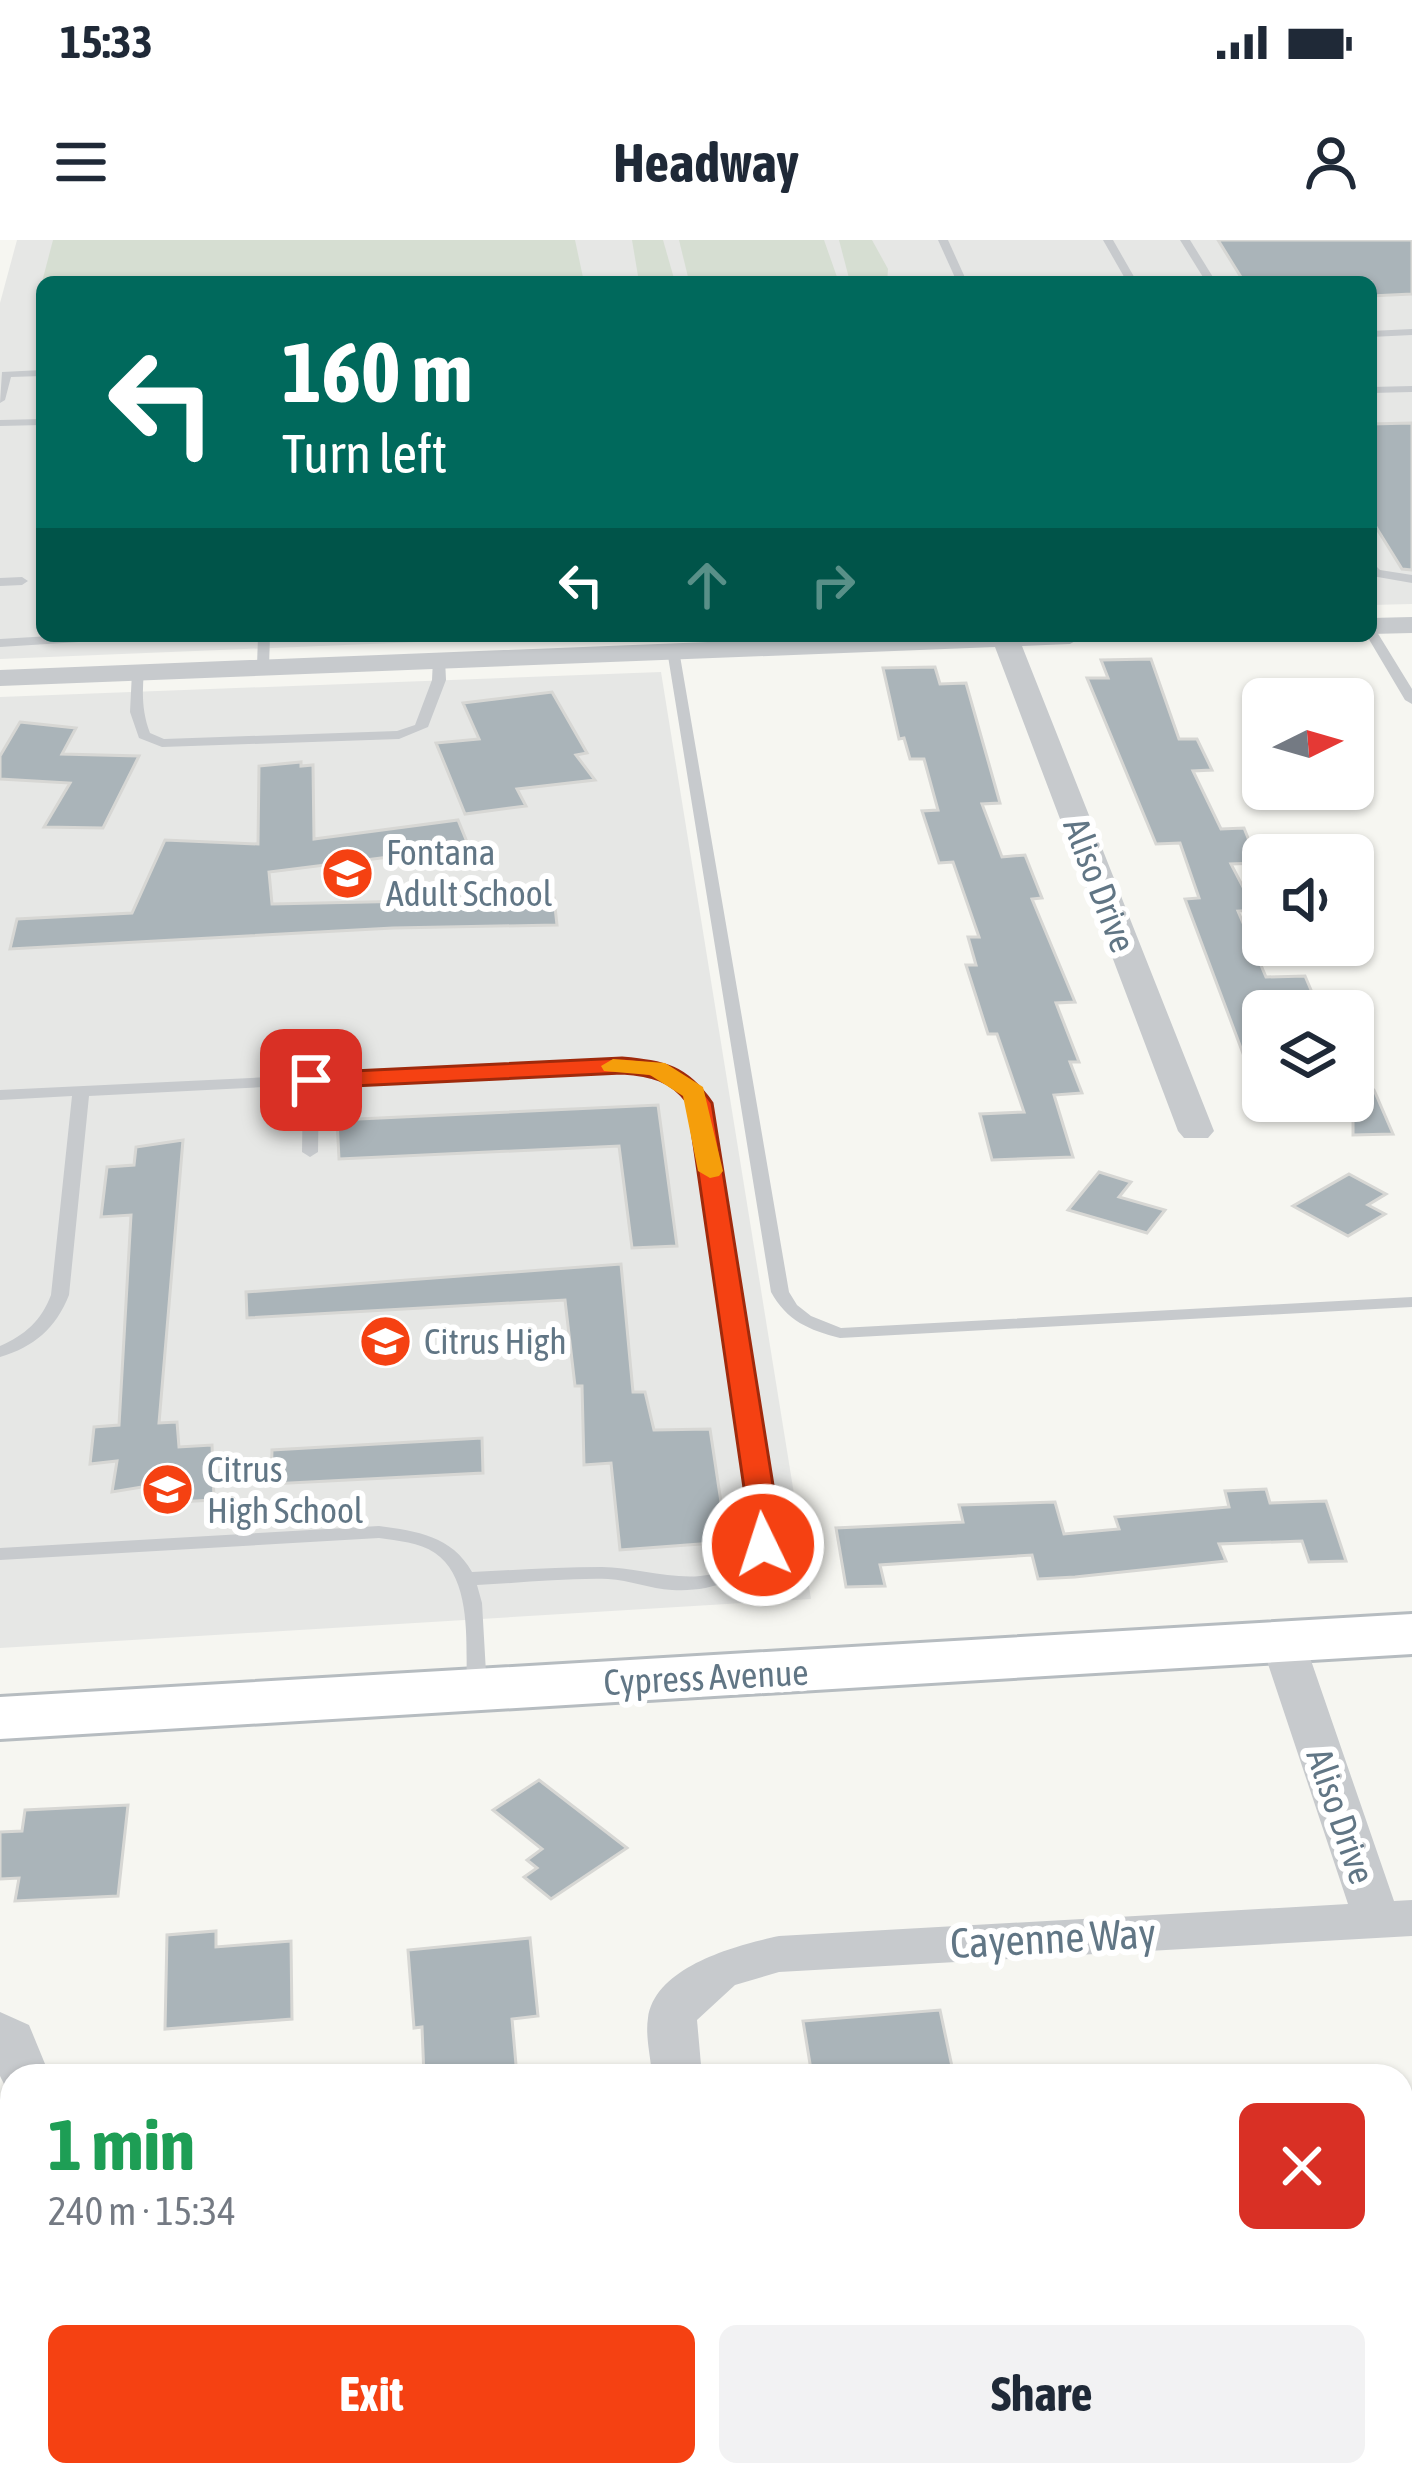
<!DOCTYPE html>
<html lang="en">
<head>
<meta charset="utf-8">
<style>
  :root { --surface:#fff; --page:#f2f2f3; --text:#1f2937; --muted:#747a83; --accent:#f54112 }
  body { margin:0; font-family:"Asap Condensed",sans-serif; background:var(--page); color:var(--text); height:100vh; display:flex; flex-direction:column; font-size:45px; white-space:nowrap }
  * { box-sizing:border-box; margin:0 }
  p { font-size:39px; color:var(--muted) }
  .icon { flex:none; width:66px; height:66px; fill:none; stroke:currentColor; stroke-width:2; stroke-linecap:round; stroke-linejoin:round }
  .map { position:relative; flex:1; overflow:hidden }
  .drawer { position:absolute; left:0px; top:1824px; width:1413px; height:423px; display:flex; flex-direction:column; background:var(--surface); border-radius:36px 36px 0 0; box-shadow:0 3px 9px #0004 }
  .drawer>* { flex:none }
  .top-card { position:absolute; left:36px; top:36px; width:1341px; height:366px; border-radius:18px; box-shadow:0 3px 9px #0004; background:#00695c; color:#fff; overflow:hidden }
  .needle { width:78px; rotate:85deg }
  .controls { position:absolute; left:1242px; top:438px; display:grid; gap:24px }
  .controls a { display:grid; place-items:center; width:132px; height:132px; border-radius:18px; background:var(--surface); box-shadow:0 3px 9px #0004; font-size:60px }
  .pin { position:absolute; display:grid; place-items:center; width:102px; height:102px; color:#fff; margin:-51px; border-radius:24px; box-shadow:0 6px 18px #0006 }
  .me { position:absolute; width:132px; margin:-66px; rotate:356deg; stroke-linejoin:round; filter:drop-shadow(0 0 9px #0008) }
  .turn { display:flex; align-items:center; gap:42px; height:252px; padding:0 48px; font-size:54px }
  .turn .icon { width:156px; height:156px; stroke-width:2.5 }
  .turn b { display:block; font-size:84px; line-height:102px }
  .lanes { display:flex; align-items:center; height:114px; padding:0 48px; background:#0003; justify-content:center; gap:60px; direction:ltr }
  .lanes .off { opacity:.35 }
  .round { display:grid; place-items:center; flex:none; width:126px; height:126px; border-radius:18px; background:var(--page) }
  .headline { display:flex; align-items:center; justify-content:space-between; height:204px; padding:0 48px }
  h1 { font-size:72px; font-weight:700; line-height:90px; color:#1e9e55 }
  .button { display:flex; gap:24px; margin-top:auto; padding:24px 48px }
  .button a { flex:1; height:138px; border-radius:18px; background:var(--accent); color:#fff; font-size:48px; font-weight:700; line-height:138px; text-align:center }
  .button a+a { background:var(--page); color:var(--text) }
  .status { display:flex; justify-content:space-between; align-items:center; height:84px; padding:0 60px; background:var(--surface); direction:ltr }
  .status svg { height:33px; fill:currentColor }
  header { display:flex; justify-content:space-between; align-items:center; height:156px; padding:0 48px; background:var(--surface); font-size:54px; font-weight:700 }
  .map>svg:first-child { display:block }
</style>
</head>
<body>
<div class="status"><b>15:33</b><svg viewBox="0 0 49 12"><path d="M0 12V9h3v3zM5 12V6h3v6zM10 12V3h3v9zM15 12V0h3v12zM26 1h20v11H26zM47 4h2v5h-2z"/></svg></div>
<header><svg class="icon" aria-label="menu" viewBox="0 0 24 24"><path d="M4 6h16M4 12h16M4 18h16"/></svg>Headway<svg class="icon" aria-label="person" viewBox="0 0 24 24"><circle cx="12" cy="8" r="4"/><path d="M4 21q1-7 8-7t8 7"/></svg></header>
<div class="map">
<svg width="1412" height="2246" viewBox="0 0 1412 2246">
  <rect width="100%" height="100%" fill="#f6f6f1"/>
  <g fill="#e6e7e5">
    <path d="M17,0h1395v364l-41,1v-323h-1329v354h523l-565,23v-356z"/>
    <path d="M661,432l150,927 -811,49v-951z"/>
  </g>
  <g fill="#d6ded2">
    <path d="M53,0h522l9,42h-542z"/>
    <path d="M632,0h31l12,42h-36z"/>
    <path d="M679,0h145l13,37 -148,4z"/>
    <path d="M839,0h33l16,29 -1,13h-37z"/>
  </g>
  <g fill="#aab4b9" stroke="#d7d7d4" stroke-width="3">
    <path d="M1218,0h194v54l-41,2v-14h-127z"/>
    <path d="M1412,183v147l-10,-1 -31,-50v-95z"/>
    <path d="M1151,419l28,80h18l15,31 -19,1 28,58 23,-1 14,35 -27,1 24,46 -17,1 28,66 39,-1 15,35h-57v84l-4,1 -74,-197 14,-1 -19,-55 -24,1 -69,-166h21l-7,-18z"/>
    <path d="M935,427l5,17 26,-1 34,120 -18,1 20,53 23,-2 17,43 -10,1 43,103 -19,1 23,59h-9l12,31 -28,2 19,62 -81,3 -12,-46 44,-2 -27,-78h-9l-22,-69h10l-8,-28h11l-26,-75 -14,1 -17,-52 16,-1 -14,-51h-14l-6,-21 -5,1 -16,-71z"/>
    <path d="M552,452l35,61 -11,2 19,25 -78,9 9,17 -61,8 -29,-71 43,-4 -16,-36z"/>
    <path d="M20,482l56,6 -14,26 77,2 -36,72 -59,-1 26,-44 -70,-4v-23z"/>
    <path d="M301,522v4l12,-1 1,74 144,-19 11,27 -200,25 3,32 282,-6 3,27 -164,3 -383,21 7,-30 115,-6 33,-73 93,4 1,-78z"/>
    <path d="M1374,850l19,44 -40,1v-44z"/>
    <path d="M658,865l19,141 -45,2 -13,-102 -280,13 -2,-39z"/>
    <path d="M183,900l-24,283 18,-1 2,25 33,-2 2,55 -56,3 2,-19 -48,8 5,-31 -27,3 4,-37 25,-2 12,-210 -30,2 6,-50 27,-2 2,-18z"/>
    <path d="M1099,932l32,10 -12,15 46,13 -18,23 -79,-23z"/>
    <path d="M1349,934l37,20 -18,11 17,9 -37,22 -55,-30z"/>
    <path d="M621,1024l12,128h12l9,38 56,-1 17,113 -107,8 -9,-87 -27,2 -2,-79h-7l-10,-86 -318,18 -1,-26z"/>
    <path d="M482,1198l1,35 -212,11 1,-34z"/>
    <path d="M1266,1249l4,14 56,-2 20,60 -37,1 -7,-21 -83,3 7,17 -151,16 -37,2 -6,-24 -152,10 5,21 -39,1 -10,-59 127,-6 -4,-17 96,-3 9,32 55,-5 -4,-12 114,-10 -4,-16z"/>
    <path d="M539,1540l88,68 -76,51 -27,-22 13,-9 -10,-8 15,-11 -49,-39z"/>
    <path d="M128,1565l-10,91 -103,5 4,-23 -19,1v-47l22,-1 3,-21z"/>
    <path d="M216,1691v16l75,-6 1,78 -127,10 2,-94z"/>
    <path d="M530,1698l8,78 -26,3 5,57h-93l-2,-49 -8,1 -6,-78z"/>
    <path d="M940,1770l14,66h-142l-9,-55z"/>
  </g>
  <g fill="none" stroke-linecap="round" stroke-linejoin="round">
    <defs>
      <path id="secondary" d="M1412,1374v40l-1412,85v-42z"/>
    </defs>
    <use href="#secondary" stroke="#b6bcc0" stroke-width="6"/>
    <g fill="#c7cacd" fill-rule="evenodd">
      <path d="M938,0h10l19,42h-10z"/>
      <path d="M1103,0h10l24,42h-10z"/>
      <path d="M1180,0h10l26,42h-10z"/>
      <path d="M1412,89v6l-41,2v-6z"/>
      <path d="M42,130v6l-31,1 -6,23 -5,3 2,-31z"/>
      <path d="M1412,146v6l-41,1v-6z"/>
      <path d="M42,179v6l-42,1v-6z"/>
      <path d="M1371,321l9,9 32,5v8l-40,-7z"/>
      <path d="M0,338l22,-1 6,4 -6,4 -22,1z"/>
      <path d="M1371,388l6,4 35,57v15l-7,-4 -38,-64h4z"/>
      <path d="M50,396h66l-6,4 -110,7v-8z"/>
      <path d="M258,396h12l-1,30 -6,4 -6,-4z"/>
      <path d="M673,406l6,4 110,642 8,13 14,11 30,12 571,-31v10l-572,31c-31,-8 -53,-17 -69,-46l-104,-642z"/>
      <path d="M439,415l6,4 1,21 -18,47 -29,12 -237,8 -23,-9 -9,-26 2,-40 6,-4 6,4c-2,21 -2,40 6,61l14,6 233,-8 18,-6 17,-45 1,-21z"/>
      <path d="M622,820c37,2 65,11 86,43l67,426c-13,45 -58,64 -103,61 -22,-1 -42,-10 -64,-11 -44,-1 -87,4 -131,6l5,18 5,87 -3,5h-14l-3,-5c-2,-42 7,-110 -32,-137 -16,-11 -37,-12 -56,-15l-379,22v-12l379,-22c38,5 73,10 93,46 43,-2 87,-5 130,-5 52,0 131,38 153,-38l-63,-426c-17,-25 -41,-32 -70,-33l-303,14 -1,68 -8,5 -8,-5 1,-67 -214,11 -20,199c-13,33 -35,52 -69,62v-11c25,-11 41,-25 51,-51l21,-199 -72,4v-10z"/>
    </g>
    <g fill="#c7cacd" fill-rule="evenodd">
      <path d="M1412,377v16l-41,1v-16z"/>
      <path d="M859,396h225l-14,8 -48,2 192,485 -6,7h-24l-6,-7 -183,-484 -995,39v-16z"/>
      <path d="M1283,1388l15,5 7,10 89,258 18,-1v36l-633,36 -44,13 -38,35 5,56h-50c-1,-18 -7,-40 -4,-58 7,-52 89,-73 131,-82l569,-32 -87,-261 7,-10z"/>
      <path d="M0,1772l29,13 21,51h-38v15l-5,-1 -7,-14z"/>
      <path d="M12,1985v161l-12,4v-161z"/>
      <path d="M12,2158v48l-12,1v-48z"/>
      <path d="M687,2235h56l1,11h-56z"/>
    </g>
    <use href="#secondary" fill="#fff" fill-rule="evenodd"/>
  </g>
  <path fill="#f54112" stroke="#9f2a0c" stroke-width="3" d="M622,818c43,4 64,8 90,45l68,426 -7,23 -10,3 -15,-10 2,-16 -62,-426c-17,-24 -38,-28 -66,-30l-311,15 -12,-8 12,-7z"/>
  <path fill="#f59e0b" d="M613,819l52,4 38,24 20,84 -4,5 -9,2 -12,-7 -15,-75 -33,-21 -46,-4 -3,-5z"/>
  <defs>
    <symbol id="school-disc" viewBox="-11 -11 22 22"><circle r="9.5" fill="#f54112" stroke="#fff"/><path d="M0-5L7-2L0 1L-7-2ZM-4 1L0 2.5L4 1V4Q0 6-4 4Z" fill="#fff"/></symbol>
  </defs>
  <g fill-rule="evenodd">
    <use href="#school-disc" x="318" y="604" width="59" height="59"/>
    <use href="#school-disc" x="356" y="1072" width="59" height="59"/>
    <use href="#school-disc" x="138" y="1220" width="59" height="59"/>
  </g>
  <g text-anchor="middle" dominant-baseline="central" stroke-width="12" stroke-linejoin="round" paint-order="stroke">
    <g font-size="36" fill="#617685" stroke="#fff" text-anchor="start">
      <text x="386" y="612">Fontana<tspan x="386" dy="41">Adult School</tspan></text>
      <text x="424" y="1101">Citrus High</text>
      <text x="207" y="1229">Citrus<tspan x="207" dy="41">High School</tspan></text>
    </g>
    <g font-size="36" fill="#617685" stroke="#fff">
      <text transform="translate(1100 645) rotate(69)">Aliso Drive</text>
      <text transform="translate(706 1437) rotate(-3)">Cypress Avenue</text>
      <text transform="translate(1341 1576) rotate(71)">Aliso Drive</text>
    </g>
    <g font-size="42" fill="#617685" stroke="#fff">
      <text transform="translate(1053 1698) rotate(-3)">Cayenne Way</text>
    </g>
  </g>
</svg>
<div class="controls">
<a><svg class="needle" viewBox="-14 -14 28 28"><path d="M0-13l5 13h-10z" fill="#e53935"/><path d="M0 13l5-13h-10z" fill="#747a83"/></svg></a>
<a><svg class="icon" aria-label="sound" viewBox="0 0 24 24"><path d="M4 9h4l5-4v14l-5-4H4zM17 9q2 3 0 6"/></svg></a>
<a><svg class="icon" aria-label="layers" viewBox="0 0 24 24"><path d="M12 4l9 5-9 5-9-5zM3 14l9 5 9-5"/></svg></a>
</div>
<div class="pin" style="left:311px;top:840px;background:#d93025"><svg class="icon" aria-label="arrive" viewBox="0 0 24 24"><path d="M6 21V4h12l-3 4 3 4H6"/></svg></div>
<svg class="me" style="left:763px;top:1305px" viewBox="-20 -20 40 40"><circle r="17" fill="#f54112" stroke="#fff" stroke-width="3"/><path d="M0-11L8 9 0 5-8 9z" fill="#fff"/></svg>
<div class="top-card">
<div class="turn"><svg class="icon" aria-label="left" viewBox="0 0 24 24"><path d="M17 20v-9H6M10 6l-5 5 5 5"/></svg><div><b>160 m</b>Turn left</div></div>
<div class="lanes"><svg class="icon" aria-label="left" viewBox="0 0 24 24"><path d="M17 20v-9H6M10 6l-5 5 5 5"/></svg><svg class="icon off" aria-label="ahead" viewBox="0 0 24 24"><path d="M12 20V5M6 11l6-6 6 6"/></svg><svg class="icon off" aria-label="right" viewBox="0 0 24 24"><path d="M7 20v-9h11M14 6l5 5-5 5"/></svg></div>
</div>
<section class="drawer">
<div class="headline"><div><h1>1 min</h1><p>240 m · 15:34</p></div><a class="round" style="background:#d93025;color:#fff"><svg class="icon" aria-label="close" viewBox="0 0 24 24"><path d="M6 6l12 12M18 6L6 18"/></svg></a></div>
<div class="button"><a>Exit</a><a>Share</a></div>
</section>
</div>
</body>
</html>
